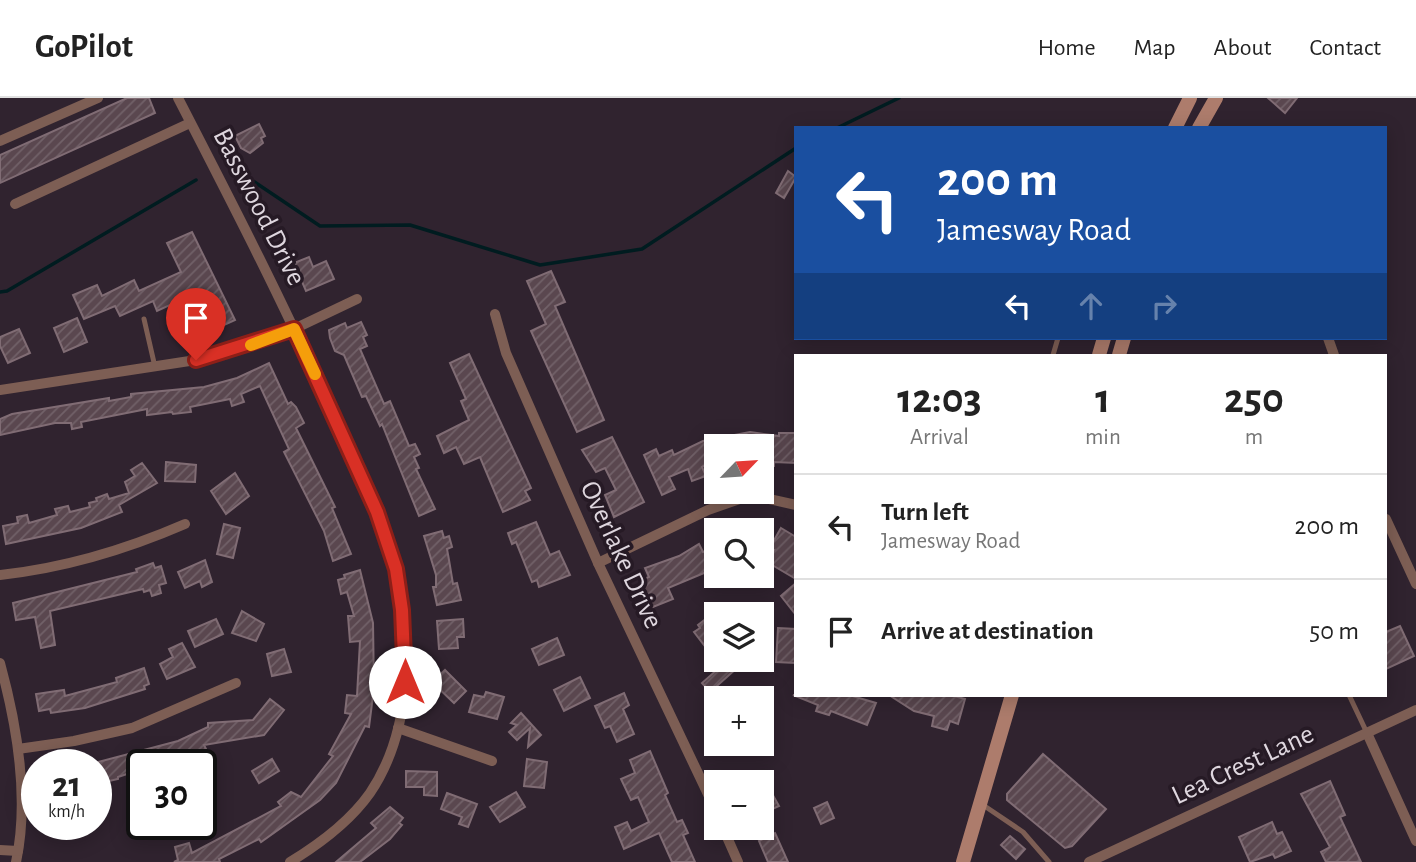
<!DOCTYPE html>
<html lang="en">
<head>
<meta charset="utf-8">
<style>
  :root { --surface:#fff; --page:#f2f2f2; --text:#222; --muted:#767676; --line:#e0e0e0 }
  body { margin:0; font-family:"Alegreya Sans",sans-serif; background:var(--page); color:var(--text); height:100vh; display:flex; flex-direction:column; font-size:26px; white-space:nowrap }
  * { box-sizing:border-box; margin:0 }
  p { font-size:23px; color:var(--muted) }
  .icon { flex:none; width:38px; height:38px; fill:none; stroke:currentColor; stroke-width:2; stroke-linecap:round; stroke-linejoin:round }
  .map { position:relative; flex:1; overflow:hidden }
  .drawer { position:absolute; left:794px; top:256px; width:593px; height:343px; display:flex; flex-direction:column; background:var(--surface); border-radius:0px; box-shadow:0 4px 18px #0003 }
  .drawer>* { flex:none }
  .banner { position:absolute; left:794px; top:28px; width:593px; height:214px; border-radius:0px; box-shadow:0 4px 18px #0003; background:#1a4fa0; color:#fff; overflow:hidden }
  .needle { width:46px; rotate:65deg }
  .tools { position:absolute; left:704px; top:336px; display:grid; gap:14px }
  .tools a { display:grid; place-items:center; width:70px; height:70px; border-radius:0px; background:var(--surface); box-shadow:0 4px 18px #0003; font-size:35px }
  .speed { position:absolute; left:21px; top:651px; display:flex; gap:14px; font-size:35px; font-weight:700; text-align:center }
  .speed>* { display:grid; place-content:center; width:91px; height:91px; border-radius:50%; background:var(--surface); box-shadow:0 4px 18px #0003; line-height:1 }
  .speed small { font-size:18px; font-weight:400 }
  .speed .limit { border:4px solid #111; border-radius:10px; background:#fff; color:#111 }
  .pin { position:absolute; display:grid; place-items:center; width:60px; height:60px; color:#fff; margin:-72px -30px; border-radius:50% 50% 50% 0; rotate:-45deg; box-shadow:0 0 7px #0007 }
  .pin .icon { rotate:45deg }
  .me { position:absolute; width:77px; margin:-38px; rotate:0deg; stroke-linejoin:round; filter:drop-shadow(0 0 5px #0008) }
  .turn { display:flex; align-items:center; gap:24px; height:147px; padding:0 28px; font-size:32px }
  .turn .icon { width:91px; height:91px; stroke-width:2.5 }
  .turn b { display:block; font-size:49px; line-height:60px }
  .lanes { display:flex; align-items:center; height:66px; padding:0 28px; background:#0003; justify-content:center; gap:35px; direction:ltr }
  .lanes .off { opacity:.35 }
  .eta { display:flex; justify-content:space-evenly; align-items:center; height:119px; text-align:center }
  .eta b { font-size:42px; font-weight:600; line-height:49px }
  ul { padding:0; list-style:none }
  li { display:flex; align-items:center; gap:21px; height:105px; padding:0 28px; border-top:2px solid var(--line) }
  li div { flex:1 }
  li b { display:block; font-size:26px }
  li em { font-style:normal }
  header { display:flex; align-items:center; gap:42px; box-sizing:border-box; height:98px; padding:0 35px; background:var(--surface); border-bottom:2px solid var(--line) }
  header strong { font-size:33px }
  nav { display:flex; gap:38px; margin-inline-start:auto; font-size:24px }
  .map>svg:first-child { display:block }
</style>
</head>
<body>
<header>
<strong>GoPilot</strong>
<nav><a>Home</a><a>Map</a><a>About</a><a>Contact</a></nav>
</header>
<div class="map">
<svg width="1416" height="764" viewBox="0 0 1416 764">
  <defs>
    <pattern id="building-hatch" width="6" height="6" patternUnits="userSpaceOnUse" patternTransform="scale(1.75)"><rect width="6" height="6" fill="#5a474f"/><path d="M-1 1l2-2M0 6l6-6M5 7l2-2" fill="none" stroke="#716168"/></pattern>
  </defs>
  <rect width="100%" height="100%" fill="#30232f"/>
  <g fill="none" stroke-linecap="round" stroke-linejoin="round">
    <g stroke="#001c20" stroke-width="3.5">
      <path d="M837,30l62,-30"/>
      <path d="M238,73l82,55 90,-1 130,40 102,-16 154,-101"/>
      <path d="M0,194l7,-1 189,-111"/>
    </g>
  </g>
  <g fill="url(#building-hatch)" stroke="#806c74" stroke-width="2">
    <path d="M127,0h22l6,15 -155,70v-28z"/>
    <path d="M1268,0h29l-12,15z"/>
    <path d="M259,26l6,12 -4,2 2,5 -13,10 -9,-5 -6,-12z"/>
    <path d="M788,73l8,6 -12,21 -8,-5z"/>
    <path d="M192,134l43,88 -24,11 -17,-37 -37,17 -4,-10 -33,15 -5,-10 -31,13 -11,-24 24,-10 5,11 32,-16 5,11 42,-19 -14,-29z"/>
    <path d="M309,159l4,10 13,-6 8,18 -28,12 -12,-28z"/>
    <path d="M551,173l14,31 -10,4 49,114 -27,12 -46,-101 15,-7 -19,-43z"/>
    <path d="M77,220l10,24 -23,10 -10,-24z"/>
    <path d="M361,224l6,13 -4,2 4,9 -7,3 24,55 6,-3 19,45 6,-2 5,10 -6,3 5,11 -3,1 19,40 -16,7 -37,-92 -2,2 -14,-30 -4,1 -18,-42 -9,-4 -5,-13 -1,-8 16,-7 2,5z"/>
    <path d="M19,231l11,24 -22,10 -8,-17v-9z"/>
    <path d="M469,256l62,134 -6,3 5,9 -27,12 -23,-55 -16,7 -8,-17 -12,6 -7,-17 32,-16 -8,-19 5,-2 -16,-36z"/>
    <path d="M269,265l19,41 3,-2 5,5 8,16 -8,5 39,79 -3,1 19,46 -18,7 -9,-30 -40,-79 5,-3 -29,-63 -19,8 3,8 -12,4 -2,-7 -40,8 1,5 -18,2 -1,-2 -25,3v-6l-66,13 1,5 -10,2 -1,-6h-16l-55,12v-16l12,-5 97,-16v3l22,-4v-3l73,-7 33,-9z"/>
    <path d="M750,334l29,4v-3h17v30l-22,-1v4l-13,-1v-19h-45v14l-14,7 4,9 -14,5 -4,-12 -19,8 6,12 -13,6 -18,-40 12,-6 3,7 13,-6 2,5 29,-14z"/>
    <path d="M612,339l32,65 -30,15 -9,-22 11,-5 -11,-22 -9,4 -14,-22z"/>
    <path d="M166,364l30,3 -1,17 -30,-1z"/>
    <path d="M142,365l15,20 -38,22 3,7 -41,16 -75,16 -3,-18 15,-3 -1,-6 10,-2 2,8 28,-8 -2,-6 13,-3 2,6 20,-5 -1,-4 8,-2 -1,-3 11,-4 2,5 20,-6 -4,-11 10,-6 -4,-6z"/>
    <path d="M235,375l14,23 -23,18 -15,-23z"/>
    <path d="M536,424l14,33 9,-4 11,24 -31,12 -2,-7 -5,2 -16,-40 -4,2 -4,-11z"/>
    <path d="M224,426l16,4 -7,30 -16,-4z"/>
    <path d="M781,430l15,9v42l-29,-17 7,-12 -6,1z"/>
    <path d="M442,433l2,7 5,-2 3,11 -5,2 2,11 4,24 4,-1 4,17 -24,5 -4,-18h3v-12l-12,-39z"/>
    <path d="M699,446l4,8 13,-5v21l-48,20 5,11 -20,8 -12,-27 8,-3 -4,-9 34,-12z"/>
    <path d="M205,462l7,22 -10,5 -2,-6 -15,7 -7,-16z"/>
    <path d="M153,465l2,5 6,-2 5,17 -7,2 2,8 -9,3 -2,-6 -6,2 -1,-3 -93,22 5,34 -14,3 -6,-31 -19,3 -3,-17 124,-31 -1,-3z"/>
    <path d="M360,472l13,53 1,65 -5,39 -4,-1 -29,57 -16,17 -59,42 -2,-3 -40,20 1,3h-46l4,-2 -3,-13 14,-4 3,10 89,-47 -3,-4 13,-10 10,5 32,-41 -4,-2 22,-40 -6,-1 2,-18 10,1 3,-55 -10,1 -2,-26h6l-7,-24 -6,2 -3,-14 7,-2 -1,-3z"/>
    <path d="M796,485v32l-15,-19z"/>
    <path d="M242,513l22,13 -8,17 -24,-8z"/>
    <path d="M716,513v25l-12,9 -10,-13 6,-4 -2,-3z"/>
    <path d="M216,521l7,15 -28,13 -7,-16z"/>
    <path d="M463,521l1,18h-7l1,11 -19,1 -2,-28z"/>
    <path d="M1400,528l14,30 -28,13v-37z"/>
    <path d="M778,530l18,1 -1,34 -19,-1z"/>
    <path d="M557,540l7,17 -25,10 -7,-16z"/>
    <path d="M182,545l13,24 -28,12 -7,-15 13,-7 -4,-8z"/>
    <path d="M284,551l7,23 -19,4 -5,-22z"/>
    <path d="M728,562l10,7 -28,25 -8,-9z"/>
    <path d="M144,570l5,16 -5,2 1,3 -60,19 -34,5 -1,-4 -11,2 -3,-17 28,-4 1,6 52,-14 -1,-4z"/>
    <path d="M445,572l21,21 -12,12 -22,-21z"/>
    <path d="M580,579l10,21 -26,13 -10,-21z"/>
    <path d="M486,594l18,5 -7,22 -28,-7 5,-17 10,2z"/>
    <path d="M624,595l5,12 -6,4 11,25 -17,8 -7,-16 -5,2 -10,-22z"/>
    <path d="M793,597h56l27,8 -9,22 -36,-14 -2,4 -13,-4 2,-6z"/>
    <path d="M889,597h62l14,4 -7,25 -8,-3 -3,9 -15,-4 2,-10 -20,-5z"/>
    <path d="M270,601l14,11 -20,25 -60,10 2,4 -11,4 3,7 -11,4 -2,-7 -43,8v4l-24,8v2l-22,5 2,-22 80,-21 30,-14v-4l45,-3z"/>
    <path d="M521,615l20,22 -13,12 2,-19 -13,12 -8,-8 8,-7 -6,-2z"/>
    <path d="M650,653l18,42 -3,2 12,27 5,-2 6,13 -5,2 12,27h-23l-13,-29 -35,16 -9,-22 12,-5 4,9 18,-9 -11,-25 -7,3 -10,-21 14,-6 -5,-13z"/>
    <path d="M1043,656l63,55 -34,37 -7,2 -58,-48v-6z"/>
    <path d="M272,661l7,12 -20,12 -7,-12z"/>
    <path d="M527,661l20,3 -3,26 -20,-2z"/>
    <path d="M406,673l31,1v24l-13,-1v-8h-18z"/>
    <path d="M761,676l18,32 -18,8z"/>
    <path d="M1330,683l15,34 -5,2 21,45h-35l-5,-10 9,-5 -29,-53z"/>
    <path d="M516,694l9,15 -25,15 -10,-15z"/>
    <path d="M447,695l30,11 -9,23 -9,-3 3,-7 -21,-8z"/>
    <path d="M827,704l7,16 -13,6 -7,-16z"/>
    <path d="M390,709l13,11 -4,5 3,2 -12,14 -30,23h-24l40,-34 -5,-5z"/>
    <path d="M1272,724l5,12 5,-2 9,19 -16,7 -2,-4 -23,8 -11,-25z"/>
    <path d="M775,735l13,29h-20l-9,-21z"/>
    <path d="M1010,738l15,13 -9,10 -15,-14z"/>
  </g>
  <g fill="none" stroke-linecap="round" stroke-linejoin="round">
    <g stroke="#7d5e54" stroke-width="5">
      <path d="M177,218l19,44"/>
      <path d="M144,221l11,48"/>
      <path d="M1053,257l5,-17"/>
      <path d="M1349,597l18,38"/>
      <path d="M983,707l40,27 26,30"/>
    </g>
    <g stroke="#7d5e54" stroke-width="10">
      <path d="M178,0c50,97 100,194 145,294 25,58 56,115 72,176 19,71 17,163 -25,225 -19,27 -52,52 -80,69"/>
      <path d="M0,43l98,-43"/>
      <path d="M15,106l175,-81"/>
      <path d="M495,216l11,39 92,210 118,248"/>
      <path d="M1328,240l6,17"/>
      <path d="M0,292l196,-30 98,-31 63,-30"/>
      <path d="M1386,421l30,65"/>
      <path d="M598,465l110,-53 43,-15 45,10"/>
      <path d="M0,477c65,-7 125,-25 185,-51"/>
      <path d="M0,565c17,62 30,134 16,199"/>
      <path d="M398,630l94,33"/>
      <path d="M1367,635l49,108"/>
      <path d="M18,651l56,-8 58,-13 104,-45"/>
      <path d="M723,730l15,34"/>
      <path d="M0,752l18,1"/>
      <path d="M1089,764l327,-152"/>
    </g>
    <g stroke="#ad7c6c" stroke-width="14">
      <path d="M1175,30l15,-30"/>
      <path d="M1199,30l17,-30"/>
      <path d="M1099,257l5,-17"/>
      <path d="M1119,257l5,-17"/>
      <path d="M963,764l49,-167"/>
    </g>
  </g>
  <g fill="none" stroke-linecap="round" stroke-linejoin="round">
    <defs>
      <path id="route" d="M196,262l98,-31 83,183 19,57 6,41 3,72"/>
    </defs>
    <use href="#route" stroke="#8d1f18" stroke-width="18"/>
    <use href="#route" stroke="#d93025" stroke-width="12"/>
    <path stroke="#f59e0b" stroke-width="12" d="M251,247l43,-16 21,45"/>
  </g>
  <g text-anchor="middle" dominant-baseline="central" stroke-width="7" stroke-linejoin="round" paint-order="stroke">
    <g font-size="28" fill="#ded6de" stroke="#261a25">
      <text transform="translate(259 109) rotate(63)">Basswood Drive</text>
      <text transform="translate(621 457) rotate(65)">Overlake Drive</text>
      <text transform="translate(1243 667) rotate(-25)">Lea Crest Lane</text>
    </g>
  </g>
</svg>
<div class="tools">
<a><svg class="needle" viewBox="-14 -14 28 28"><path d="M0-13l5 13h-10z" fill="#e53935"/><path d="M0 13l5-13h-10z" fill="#767676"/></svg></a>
<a><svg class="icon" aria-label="search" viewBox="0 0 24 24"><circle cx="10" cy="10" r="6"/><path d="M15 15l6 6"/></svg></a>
<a><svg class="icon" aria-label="layers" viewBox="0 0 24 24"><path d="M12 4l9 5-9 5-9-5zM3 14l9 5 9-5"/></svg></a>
<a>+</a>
<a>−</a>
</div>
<div class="speed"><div>21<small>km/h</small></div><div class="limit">30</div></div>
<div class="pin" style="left:196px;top:262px;background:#d93025"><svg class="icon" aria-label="arrive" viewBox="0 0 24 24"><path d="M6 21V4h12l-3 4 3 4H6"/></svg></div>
<svg class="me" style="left:405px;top:584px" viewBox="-20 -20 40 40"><circle r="19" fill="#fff"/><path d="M0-13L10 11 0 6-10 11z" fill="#d93025"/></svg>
<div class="banner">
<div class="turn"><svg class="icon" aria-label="left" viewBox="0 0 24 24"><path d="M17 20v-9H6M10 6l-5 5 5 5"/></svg><div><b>200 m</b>Jamesway Road</div></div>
<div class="lanes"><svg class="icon" aria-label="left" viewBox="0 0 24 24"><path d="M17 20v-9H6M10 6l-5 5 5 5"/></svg><svg class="icon off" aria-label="ahead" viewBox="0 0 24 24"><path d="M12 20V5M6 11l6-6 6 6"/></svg><svg class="icon off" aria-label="right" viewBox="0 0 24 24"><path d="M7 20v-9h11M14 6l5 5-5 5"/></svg></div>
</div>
<section class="drawer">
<div class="eta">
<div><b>12:03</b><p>Arrival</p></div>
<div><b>1</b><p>min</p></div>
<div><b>250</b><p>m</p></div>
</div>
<ul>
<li><svg class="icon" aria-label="left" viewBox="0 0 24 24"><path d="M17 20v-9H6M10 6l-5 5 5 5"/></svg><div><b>Turn left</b><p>Jamesway Road</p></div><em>200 m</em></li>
<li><svg class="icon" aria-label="arrive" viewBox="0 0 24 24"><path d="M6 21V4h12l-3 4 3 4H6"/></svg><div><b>Arrive at destination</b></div><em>50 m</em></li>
</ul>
</section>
</div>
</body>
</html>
